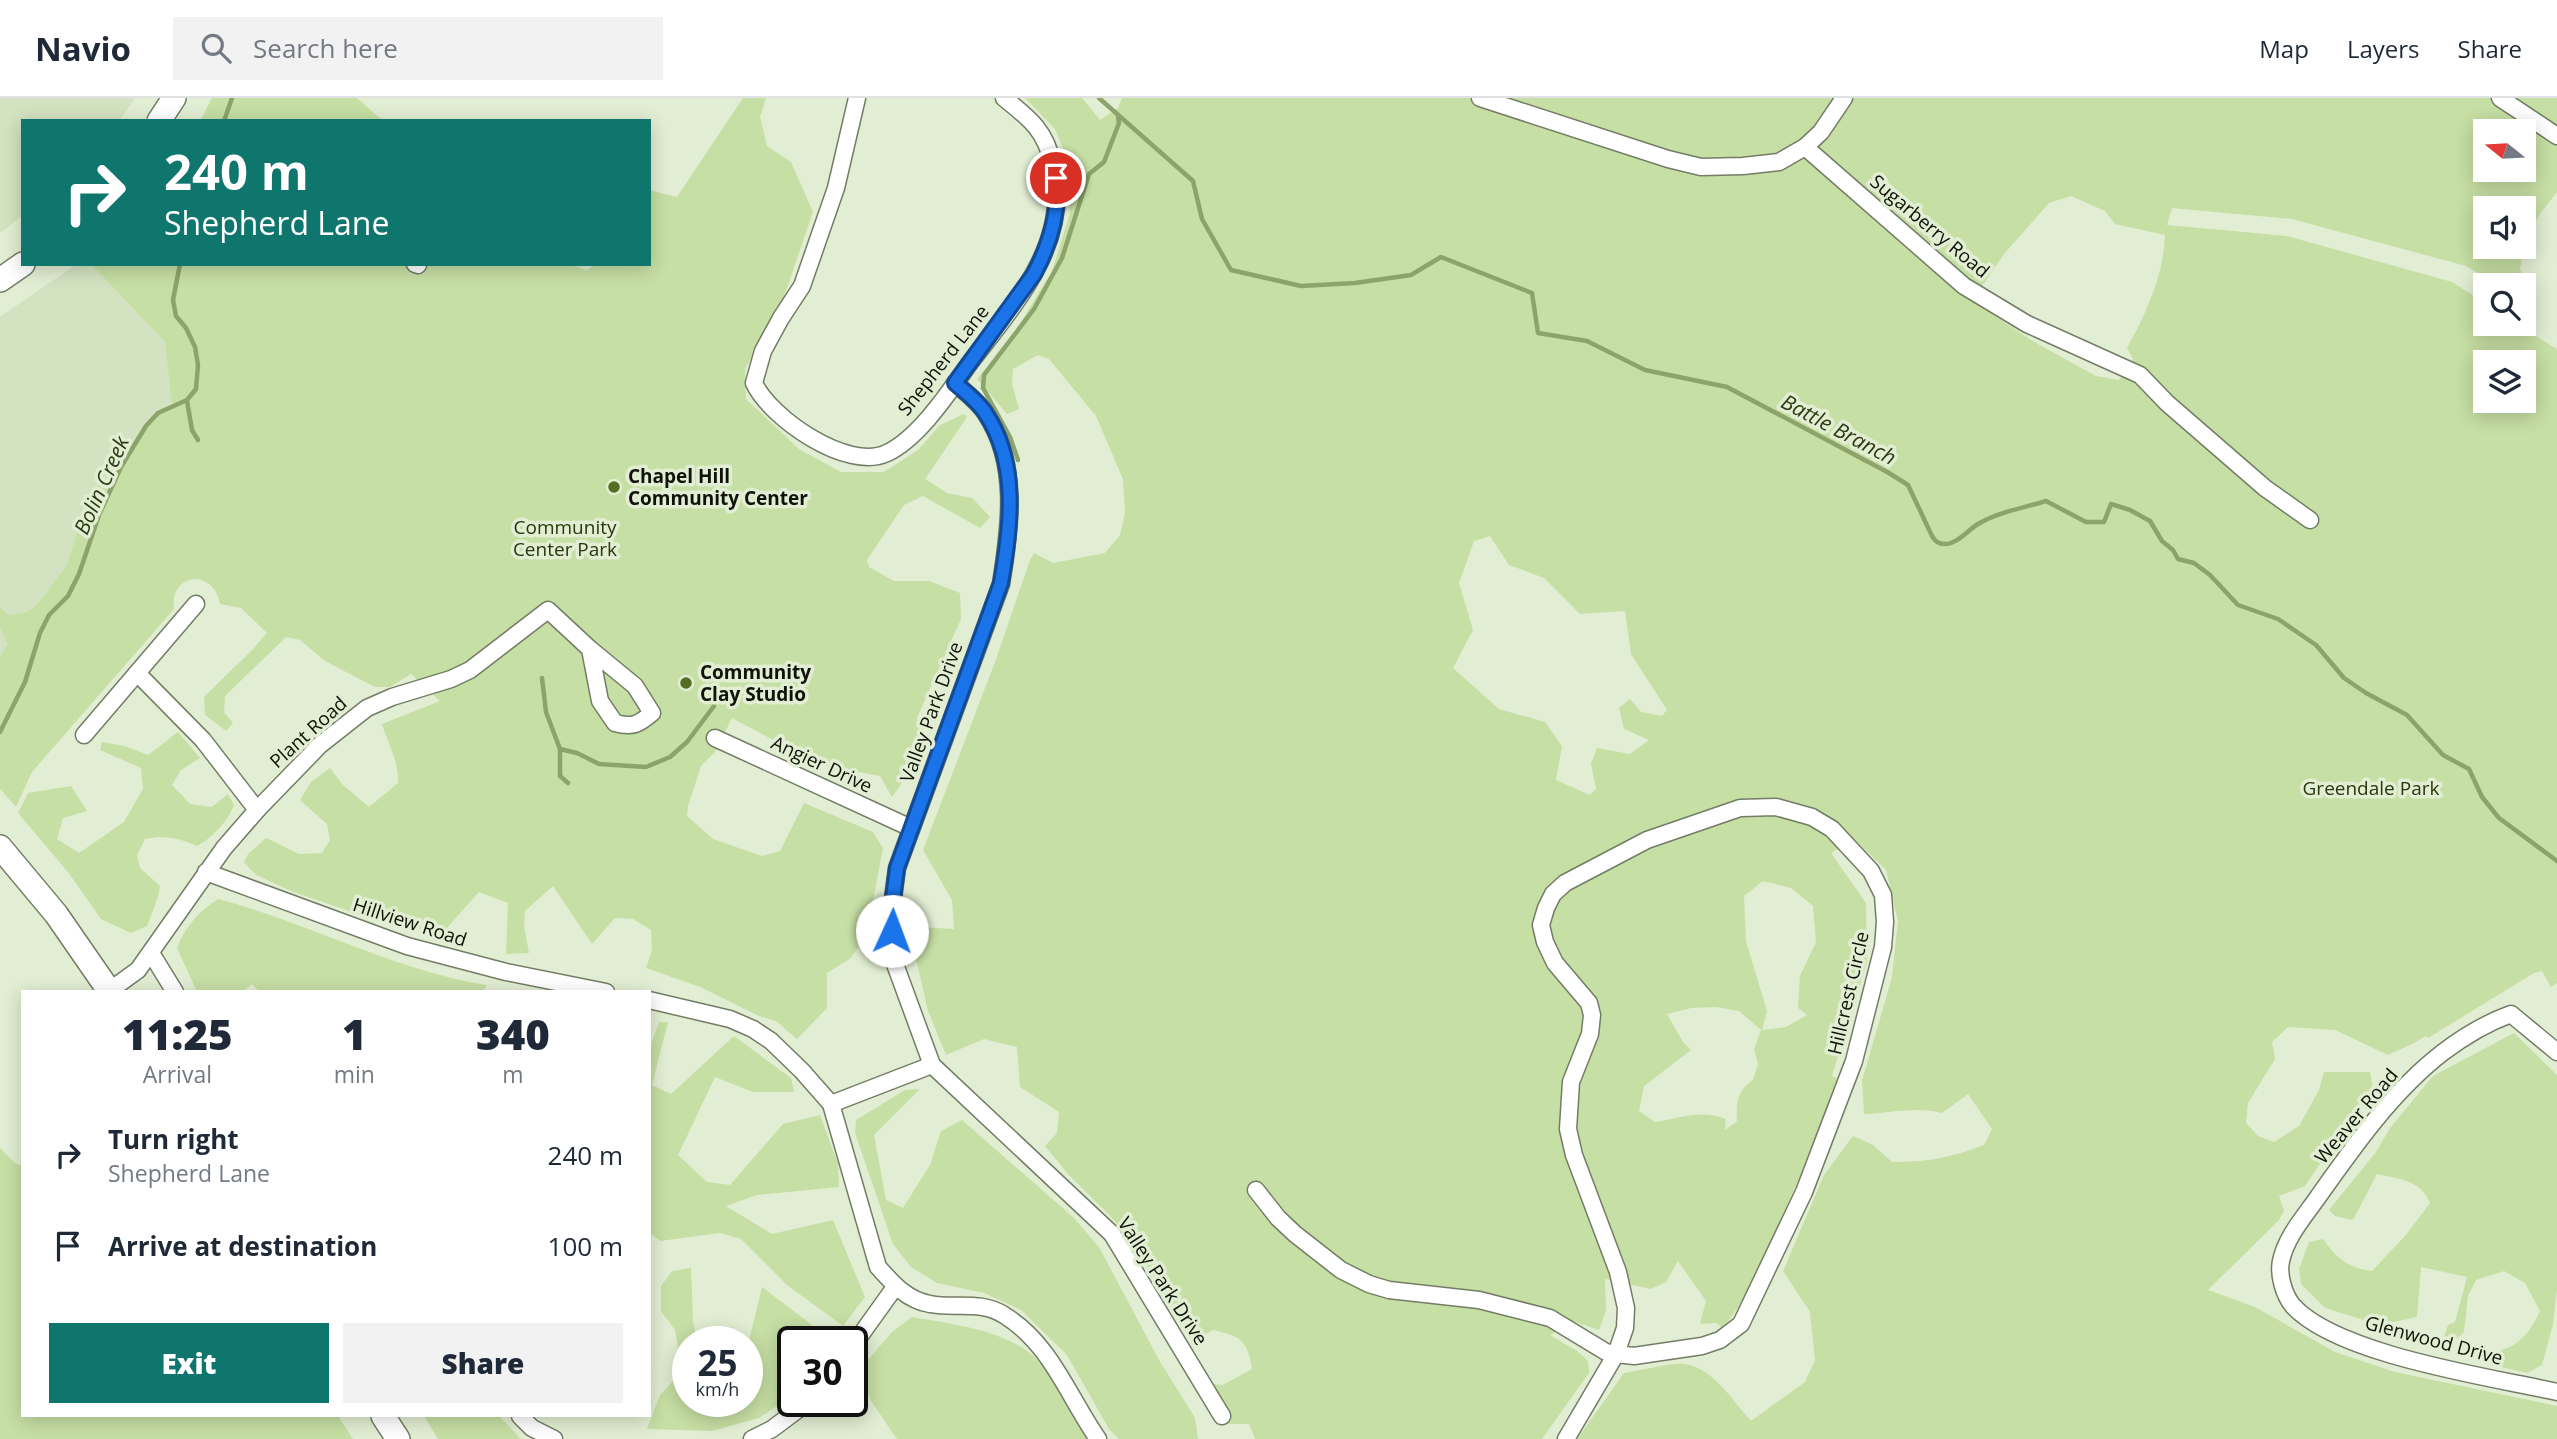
<!DOCTYPE html>
<html lang="en">
<head>
<meta charset="utf-8">
<style>
  :root { --surface:#fff; --page:#f2f2f3; --text:#1f2937; --muted:#747a83; --line:#e0e1e3; --accent:#0f766e }
  body { margin:0; font-family:"Open Sans",sans-serif; background:var(--page); color:var(--text); height:100vh; display:flex; flex-direction:column; font-size:26px; white-space:nowrap }
  * { box-sizing:border-box; margin:0 }
  p { font-size:23px; color:var(--muted) }
  .icon { flex:none; width:38px; height:38px; fill:none; stroke:currentColor; stroke-width:2; stroke-linecap:round; stroke-linejoin:round }
  .map { position:relative; flex:1; overflow:hidden }
  .sheet { position:absolute; left:21px; top:892px; width:630px; height:427px; display:flex; flex-direction:column; background:var(--surface); border-radius:0px; box-shadow:0 4px 18px #0003 }
  .sheet>* { flex:none }
  .banner { position:absolute; left:21px; top:21px; width:630px; height:147px; border-radius:0px; box-shadow:0 4px 18px #0003; background:#0f766e; color:#fff; overflow:hidden }
  .needle { width:46px; rotate:288deg }
  .controls { position:absolute; left:2473px; top:21px; display:grid; gap:14px }
  .controls a { display:grid; place-items:center; width:63px; height:63px; border-radius:0px; background:var(--surface); box-shadow:0 4px 18px #0003; font-size:35px }
  .speed { position:absolute; left:672px; top:1228px; display:flex; gap:14px; font-size:35px; font-weight:700; text-align:center }
  .speed>* { display:grid; place-content:center; width:91px; height:91px; border-radius:50%; background:var(--surface); box-shadow:0 4px 18px #0003; line-height:1 }
  .speed small { font-size:18px; font-weight:400 }
  .speed .limit { border:4px solid #111; border-radius:10px; background:#fff; color:#111 }
  .pin { position:absolute; display:grid; place-items:center; width:60px; height:60px; color:#fff; margin:-30px; border:4px solid #fff; border-radius:50%; box-shadow:0 2px 7px #0007 }
  .me { position:absolute; width:77px; margin:-38px; rotate:2deg; stroke-linejoin:round; filter:drop-shadow(0 0 5px #0008) }
  .turn { display:flex; align-items:center; gap:24px; height:147px; padding:0 28px; font-size:32px }
  .turn .icon { width:91px; height:91px; stroke-width:2.5 }
  .turn b { display:block; font-size:49px; line-height:60px }
  .eta { display:flex; justify-content:space-evenly; align-items:center; height:119px; text-align:center }
  .eta b { font-size:42px; font-weight:800; line-height:49px }
  .primary-button { display:flex; gap:14px; margin-top:auto; padding:14px 28px }
  .primary-button a { flex:1; height:80px; border-radius:0px; background:var(--accent); color:#fff; font-size:28px; font-weight:800; line-height:80px; text-align:center }
  .primary-button a+a { background:var(--page); color:var(--text) }
  ul { padding:0; list-style:none }
  li { display:flex; align-items:center; gap:21px; height:91px; padding:0 28px }
  li div { flex:1 }
  li b { display:block; font-size:26px }
  li em { font-style:normal }
  header { display:flex; align-items:center; gap:42px; box-sizing:border-box; height:98px; padding:0 35px; background:var(--surface); border-bottom:2px solid var(--line) }
  header strong { font-size:33px }
  nav { display:flex; gap:38px; margin-inline-start:auto; font-size:24px }
  .search { width:490px; height:63px; background:var(--page); display:flex; align-items:center; gap:18px; box-sizing:border-box; padding:0 24px; border-radius:0px; color:var(--muted); font-size:26px }
  .map>svg:first-child { display:block }
</style>
</head>
<body>
<header>
<strong>Navio</strong>
<div class="search"><svg class="icon" aria-label="search" viewBox="0 0 24 24"><circle cx="10" cy="10" r="6"/><path d="M15 15l6 6"/></svg>Search here</div>
<nav><a>Map</a><a>Layers</a><a>Share</a></nav>
</header>
<div class="map">
<svg width="2557" height="1341" viewBox="0 0 2557 1341">
  <rect width="100%" height="100%" fill="#e2eed3"/>
  <g fill="#d3e2c0">
    <path d="M0,0h135l-16,23h-96v94l-23,18z"/>
    <path d="M77,166h14l74,78 7,65 -14,6 -158,319v-415z"/>
  </g>
  <g fill="#c6dfa4" fill-rule="evenodd">
    <path d="M212,0h145l26,23h-183z"/>
    <path d="M743,0h23l-6,19 7,29 24,16 22,50 -35,102 -33,55 1,30 53,50 42,23h43l34,-22 22,-25 24,-11 3,3 -42,62 22,14 25,5 18,19 -10,11 -57,-32 -19,9 -37,55 2,7 25,14h35l31,12 1,26 -44,99c9,32 -7,54 -25,79l-12,-21 -60,-11 -88,-47 -17,34 -14,14 -13,40 -1,10 26,23 49,17 18,-5 24,-48 69,29 10,16 -16,85 -16,25 -24,15v35l-30,31 -21,-18 -17,-5 -59,-29 -54,-19 6,-17 -1,-21 -18,-11 -18,-1 -23,26 -39,-58 -28,25 -1,15 5,27 -23,1 2,-51 -29,-11 -34,38 -47,-2 -107,-37 -35,-16 -12,-13 4,-8 18,-16 33,16 23,-1 8,-13 -3,-16 -27,-24 11,-18 19,-14 13,17 26,22 29,-24c1,-22 -10,-39 -16,-59l58,-23 -29,-27 -21,13h-15l-50,-26 -25,-21 -14,-3 -61,59 -1,16 9,11 -7,8 -21,-16 -1,-18 48,-47 15,-17 -26,-25 -21,-4c-6,-36 -51,-31 -46,5l-142,163 -16,35 -16,-18v-132l8,-13 -8,-17v-19l9,7 16,-2 11,-7 31,-41 23,-72 33,-29 23,-38 12,-13 14,-6 -7,-65 -74,-78h479l16,6 12,-6h51v-74l28,7z"/>
    <path d="M1025,0h57l18,22 18,-12 4,-10h1435v94l-18,23 -15,30 -4,25 13,18v19l-9,-6v-16h-26l-32,-19 -174,-47 -120,-11 -5,17 120,11 165,46 33,21v21h32l40,25v634l-6,4 -9,-16 -8,2 -106,65 -2,-2 -14,8 -24,11 -53,-25 -47,-3 -16,15 3,17 -27,44 -2,20 12,13 16,6 25,-16 20,-36 5,-18h46l4,23 -39,47 -30,44 -26,10 5,15 -5,9 -71,70 47,17 80,45 60,20 162,34v33h-980l47,-66c14,-2 48,-11 61,-9 28,4 48,37 66,57l54,-39 10,-22 -5,-48 -27,-41 41,-96 29,-39 20,9 19,17c37,0 57,-4 92,-17l8,-16 -24,-35 -26,19c-22,-7 -54,0 -78,1l-2,-33 30,-104 6,-56 -12,-51 -32,-31 -23,14 35,50 1,59 -35,114 5,2c-22,62 -46,122 -74,180 -12,25 -22,50 -41,70l-5,-5 -17,1 6,-23 -28,-40 -12,21 -15,7 -46,-10 1,32 -7,19 -24,-8 -25,13 27,16 11,10 1,12 -47,66h-287l-6,-15h-21v-14l-16,-26 11,1 29,-16c-4,-29 -12,-33 -39,-39l-19,10 -42,-66 -38,-54 -46,-46 -23,-28 12,-13 2,-21 -39,-25 -3,-40 -33,-8 -38,16 -18,-44 -18,-78 9,-6 35,2 -2,-29 -29,-50 72,-188 35,-102 4,-7 19,10 52,-10 15,-18 5,-22 -2,-34 -27,-63 -47,-57 -11,-4 -25,14 -1,15 7,25 -12,5 -30,-35 42,-54 33,-54 18,-58v-48l-15,-36zM2485,33h39v39h-39zM2071,98l34,15 10,13 50,11c-1,39 -19,79 -38,113l6,11 -14,21 -23,-4 -60,-33 -64,-42 32,-47 45,-51zM2485,110h39v39h-39zM2485,264h39v39h-39zM1490,438l19,29 35,13 36,36 45,-3 6,43 36,56 -5,6 -21,-4 -11,-13 -11,9 5,21 25,11 -19,14 -33,-6 -6,16 5,25 -6,6 -34,-15 6,-34 -17,-24 -46,-13 -46,-41 20,-38 -14,-47 15,-42zM1763,783l28,7 22,18 3,36 -16,34 -2,32 9,7 -21,12 -24,3 5,-19 -21,-70 -2,-45zM1716,909l23,4 22,19 -7,19 4,15 -5,16c-16,10 -17,24 -16,41l-12,9 1,-11c-27,-10 -44,-1 -71,3l-16,-11 5,-25 47,-36 -8,-8 -16,-28 24,-6z"/>
    <path d="M178,634l22,26 -19,12 -9,15 18,19 22,3 16,-13 6,11c-5,15 -23,34 -37,41 -18,-8 -33,-11 -52,-7l-8,16 3,13 20,18 -2,11 -11,29 -16,7 -30,-14 -33,-47 -50,-59 10,-20 43,-7 16,25 -24,7 -6,21 22,14 45,-31 19,-33 -2,-21 -41,-18 2,-8 23,4 23,9z"/>
    <path d="M218,801c91,24 176,71 269,86l-5,7h-222l-8,-8 -10,8h-45l-20,-44c8,-21 22,-37 41,-49z"/>
    <path d="M659,924h9l-16,63 19,9 63,-58 57,42 3,14h-41l-38,-15 -37,78 29,27 23,3 53,-61 37,-9 18,49 1,23 -82,8 -31,11 46,28 61,-14 32,77 -22,29 -56,-41 -46,-46 -21,-6 -60,8 -11,-9v-182z"/>
    <path d="M2514,935l43,42v214l-4,35 -11,41 -15,8 -31,-7 -14,-8c8,-7 11,-6 20,-8 20,-6 30,-22 38,-39l-15,-28 -21,-12 -28,9 -8,16 -4,36 -11,10 -10,-2 5,-15 7,-3 12,-45 -46,-10 -4,50 -37,8 -55,-17 -24,-24 -2,-15 10,-27 14,-3c14,20 25,29 49,32l33,-35 25,-33c-9,-23 -31,-24 -53,-29l-24,46 -18,-4 -6,-6 47,-58 14,-24 43,-52z"/>
    <path d="M920,991l-46,46 12,65 17,8 27,-43 11,-34 21,-11 111,97 26,30 60,113 36,58 3,21h-79l-10,-10 -42,-74 -46,-45 -37,-17 -47,-10 -26,-16 -18,-23 -38,-111 1,-13 49,-30z"/>
    <path d="M0,1050l16,16 7,2v250h315l15,23h-353z"/>
    <path d="M691,1170l2,53 4,21h-9v60h59v-53l15,-62 63,48 5,7h-37v53l-34,23 -47,13 -65,-2 13,-34 22,-24 -7,-41 -14,-19v-25l11,-15z"/>
    <path d="M912,1219c39,7 80,11 114,33 23,16 47,64 62,89h-191l-26,-38 -12,-31 33,-38z"/>
    <path d="M424,1318h75l22,23h-83z"/>
  </g>
  <g fill="none" stroke-linecap="round" stroke-linejoin="round">
    <g stroke="#8ca36b" stroke-width="4.5">
      <path d="M1099,0l94,83 9,38 29,51 70,16 54,-3 56,-8 30,-18 91,36 6,40 49,8 58,29 82,17 162,86 19,12 24,51c3,5 6,8 13,8 12,0 23,-14 33,-20 20,-12 45,-16 68,-23l40,21h18l7,-18 19,6 20,11 12,20 11,9 5,9 16,4 16,12 28,30 40,14 38,26 28,33 22,15 41,22 36,40 26,14 13,28 17,21 58,43"/>
      <path d="M224,23l8,-23"/>
      <path d="M187,303l5,29 6,10"/>
      <path d="M1018,362l-8,-23 -27,-49 1,-13 50,-66 28,-51 27,-84 15,-12 15,-39 -1,-7"/>
      <path d="M542,580l4,34 14,37 17,4 22,11 47,3 24,-10 17,-15 27,-36"/>
      <path d="M0,634l25,-50 15,-49 9,-18 19,-19 11,-22 20,-59 22,-48 25,-41 12,-13 29,-13 9,-11 2,-24 -3,-18 -9,-19 -10,-12 -3,-16 7,-36"/>
      <path d="M560,651v27l8,7"/>
    </g>
    <defs>
      <g id="minor">
        <path d="M857,0l-21,90 -34,98 -21,32 -18,33 -9,32c16,35 94,89 133,70 32,-15 62,-61 82,-89 44,-58 103,-121 84,-199 -3,-14 -8,-27 -17,-38 -9,-11 -21,-20 -32,-29"/>
        <path d="M1480,0l188,61 33,8 42,-1 36,-4 26,-15 16,-15 23,-34"/>
        <path d="M2500,0l57,38"/>
        <path d="M1805,49l159,139 63,38 113,51 27,28 98,85 45,32"/>
        <path d="M415,166l3,1"/>
        <path d="M955,285c10,9 24,19 31,31 33,50 24,113 15,170l-104,284 -5,38v50l40,109 180,169 110,182"/>
        <path d="M137,575l66,67 54,70"/>
        <path d="M84,637l112,-131"/>
        <path d="M715,640l196,90"/>
        <path d="M1776,709l36,10 20,12 39,42 12,24 2,27 -2,25 -29,114 -50,131 -63,132 -21,16 -18,6 -68,10 -18,-2 9,-26 1,-20 -8,-36 -44,-117 -6,-26 3,-47 19,-48 2,-19 -3,-12 -34,-40 -10,-21 -4,-17 5,-17 7,-14 12,-11 82,-43 93,-32z"/>
        <path d="M206,774l201,74 99,26 100,20"/>
        <path d="M151,855l24,39"/>
        <path d="M109,893l29,-21 86,-122 33,-38 63,-65 47,-37 25,-11 59,-18 19,-9 78,-60 42,39 45,37 17,27c-13,11 -19,15 -37,10l-15,-22 -10,-52"/>
        <path d="M649,902l81,19 23,10 18,12 31,30 29,33 47,163c15,17 29,33 52,37 25,5 51,-4 74,11 47,29 64,81 94,124"/>
        <path d="M2557,954l-46,-38c-25,9 -48,23 -69,39 -50,39 -88,93 -124,144 -14,20 -32,40 -37,64 -3,14 3,34 12,45 45,49 197,71 264,86"/>
        <path d="M831,1006l101,-39"/>
        <path d="M1256,1092l22,28 17,16 46,36 28,14 20,6 90,10 71,18 56,34 10,2 -50,85"/>
        <path d="M852,1249l43,-60"/>
        <path d="M520,1318l12,12 22,11"/>
        <path d="M752,1341l20,-10 36,-27"/>
      </g>
      <g id="secondary">
        <path d="M159,23l15,-23"/>
        <path d="M0,182l23,-16"/>
        <path d="M0,749l56,67 54,78"/>
        <path d="M383,1318l15,23"/>
      </g>
    </defs>
    <use href="#minor" stroke="#737d65" stroke-width="19"/>
    <use href="#secondary" stroke="#737d65" stroke-width="26"/>
    <use href="#minor" stroke="#fff" stroke-width="16"/>
    <use href="#secondary" stroke="#fff" stroke-width="23"/>
  </g>
  <g fill="none" stroke-linecap="round" stroke-linejoin="round">
    <defs>
      <path id="route" d="M892,833v-25l5,-38 104,-285c10,-56 18,-119 -15,-169 -7,-12 -21,-22 -31,-31l79,-109c16,-30 26,-61 22,-96"/>
    </defs>
    <use href="#route" stroke="#114b97" stroke-width="18"/>
    <use href="#route" stroke="#1a73e8" stroke-width="12"/>
  </g>
  <g fill="#536f22" stroke="#e2eed3" stroke-width="2.5">
    <circle cx="614" cy="389" r="7"/>
    <circle cx="686" cy="585" r="7"/>
  </g>
  <g text-anchor="middle" dominant-baseline="central" stroke-width="7" stroke-linejoin="round" paint-order="stroke">
    <g font-size="19" fill="#0e1209" stroke="#e2eed3">
      <text transform="translate(1930 128) rotate(40)">Sugarberry Road</text>
      <text transform="translate(943 262) rotate(-52)">Shepherd Lane</text>
      <text transform="translate(931 614) rotate(-70)">Valley Park Drive</text>
      <text transform="translate(308 634) rotate(-42)">Plant Road</text>
      <text transform="translate(822 666) rotate(25)">Angier Drive</text>
      <text transform="translate(410 824) rotate(18)">Hillview Road</text>
      <text transform="translate(1848 895) rotate(-77)">Hillcrest Circle</text>
      <text transform="translate(2356 1018) rotate(-50)">Weaver Road</text>
      <text transform="translate(1163 1183) rotate(57)">Valley Park Drive</text>
      <text transform="translate(2434 1242) rotate(15)">Glenwood Drive</text>
    </g>
    <g font-size="19" font-weight="bold" fill="#0e1209" stroke="#e2eed3" text-anchor="start">
      <text x="628" y="378">Chapel Hill<tspan x="628" dy="22">Community Center</tspan></text>
      <text x="700" y="574">Community<tspan x="700" dy="22">Clay Studio</tspan></text>
    </g>
    <g font-size="19" fill="#28370c" stroke="#e2eed3">
      <text x="565" y="429">Community<tspan x="565" dy="22">Center Park</tspan></text>
      <text x="2371" y="690">Greendale Park</text>
    </g>
    <g font-size="21" font-style="italic" fill="#2b3a10" stroke="#e2eed3">
      <text transform="translate(1839 331) rotate(28)">Battle Branch</text>
      <text transform="translate(101 387) rotate(-66)">Bolin Creek</text>
    </g>
  </g>
</svg>
<div class="controls">
<a><svg class="needle" viewBox="-14 -14 28 28"><path d="M0-13l5 13h-10z" fill="#e53935"/><path d="M0 13l5-13h-10z" fill="#747a83"/></svg></a>
<a><svg class="icon" aria-label="sound" viewBox="0 0 24 24"><path d="M4 9h4l5-4v14l-5-4H4zM17 9q2 3 0 6"/></svg></a>
<a><svg class="icon" aria-label="search" viewBox="0 0 24 24"><circle cx="10" cy="10" r="6"/><path d="M15 15l6 6"/></svg></a>
<a><svg class="icon" aria-label="layers" viewBox="0 0 24 24"><path d="M12 4l9 5-9 5-9-5zM3 14l9 5 9-5"/></svg></a>
</div>
<div class="speed"><div>25<small>km/h</small></div><div class="limit">30</div></div>
<div class="pin" style="left:1056px;top:80px;background:#d93025"><svg class="icon" aria-label="arrive" viewBox="0 0 24 24"><path d="M6 21V4h12l-3 4 3 4H6"/></svg></div>
<svg class="me" style="left:892px;top:833px" viewBox="-20 -20 40 40"><circle r="19" fill="#fff"/><path d="M0-13L10 11 0 6-10 11z" fill="#1a73e8"/></svg>
<div class="banner">
<div class="turn"><svg class="icon" aria-label="right" viewBox="0 0 24 24"><path d="M7 20v-9h11M14 6l5 5-5 5"/></svg><div><b>240 m</b>Shepherd Lane</div></div>
</div>
<section class="sheet">
<div class="eta">
<div><b>11:25</b><p>Arrival</p></div>
<div><b>1</b><p>min</p></div>
<div><b>340</b><p>m</p></div>
</div>
<ul>
<li><svg class="icon" aria-label="right" viewBox="0 0 24 24"><path d="M7 20v-9h11M14 6l5 5-5 5"/></svg><div><b>Turn right</b><p>Shepherd Lane</p></div><em>240 m</em></li>
<li><svg class="icon" aria-label="arrive" viewBox="0 0 24 24"><path d="M6 21V4h12l-3 4 3 4H6"/></svg><div><b>Arrive at destination</b></div><em>100 m</em></li>
</ul>
<div class="primary-button"><a>Exit</a><a>Share</a></div>
</section>
</div>
</body>
</html>
